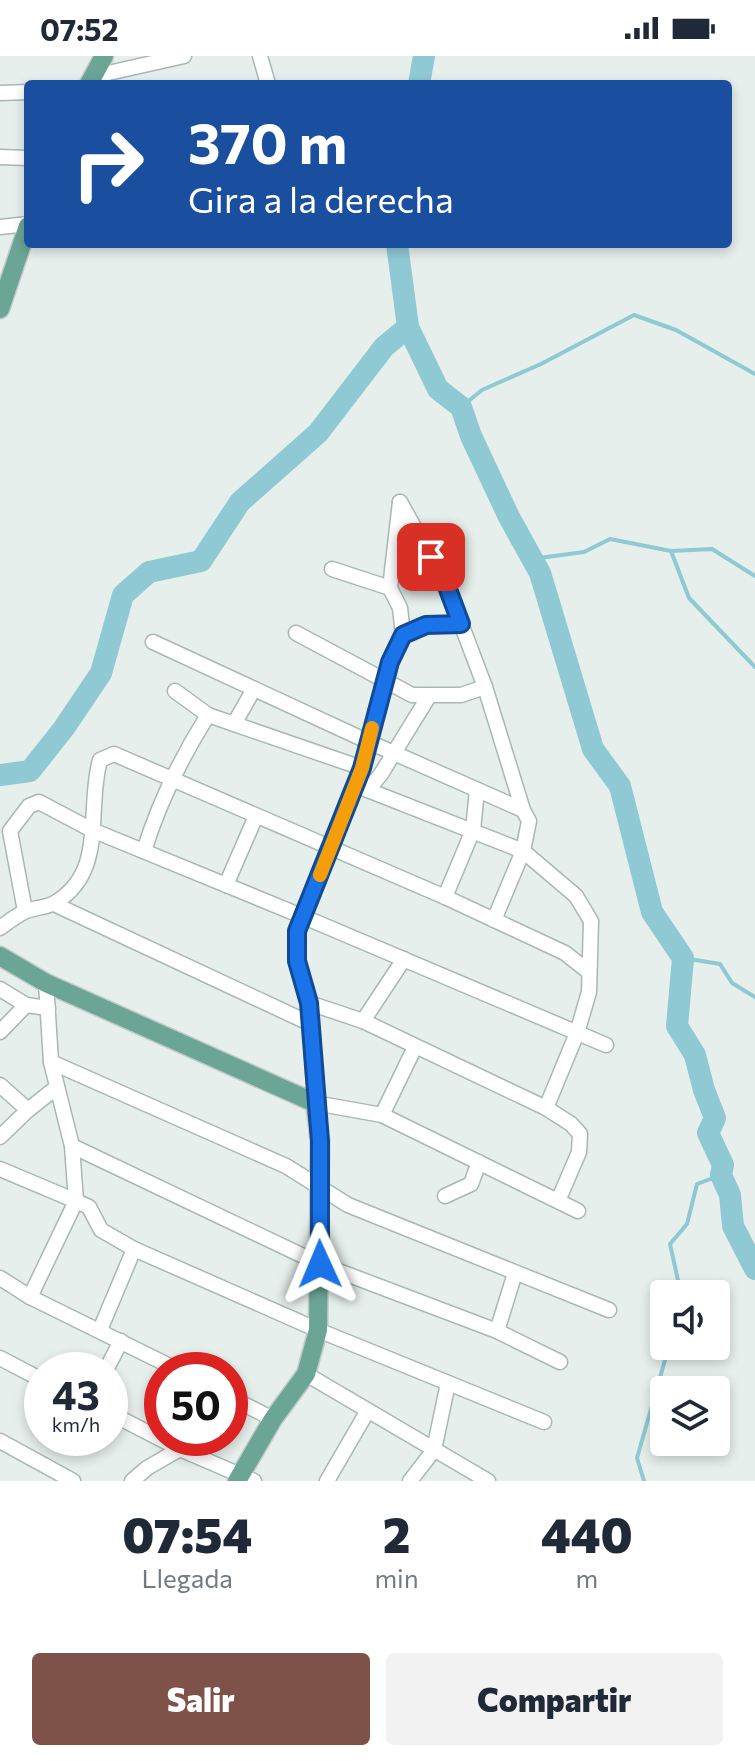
<!DOCTYPE html>
<html lang="es">
<head>
<meta charset="utf-8">
<style>
  :root { --surface:#fff; --page:#f2f2f3; --text:#1f2937; --muted:#747a83; --accent:#7f5249 }
  body { margin:0; font-family:Commissioner,sans-serif; background:var(--page); color:var(--text); height:100vh; display:flex; flex-direction:column; font-size:30px; white-space:nowrap }
  * { box-sizing:border-box; margin:0 }
  p { font-size:26px; color:var(--muted) }
  .icon { flex:none; width:44px; height:44px; fill:none; stroke:currentColor; stroke-width:2; stroke-linecap:round; stroke-linejoin:round }
  .map { position:relative; height:1425px; overflow:hidden }
  .side { display:flex; flex-direction:column; background:var(--surface); flex:1 }
  .side>* { flex:none }
  .banner { position:absolute; left:24px; top:24px; width:708px; height:168px; border-radius:8px; box-shadow:0 4px 12px #0003; background:#1a4fa0; color:#fff; overflow:hidden }
  .fabs { position:absolute; left:650px; top:1224px; display:grid; gap:16px }
  .fabs a { display:grid; place-items:center; width:80px; height:80px; border-radius:8px; background:var(--surface); box-shadow:0 4px 12px #0003; font-size:40px }
  .speed { position:absolute; left:24px; top:1296px; display:flex; gap:16px; font-size:40px; font-weight:700; text-align:center }
  .speed>* { display:grid; place-content:center; width:104px; height:104px; border-radius:50%; background:var(--surface); box-shadow:0 4px 12px #0003; line-height:1 }
  .speed small { font-size:20px; font-weight:400 }
  .speed .limit { border:12px solid #d22; background:#fff; color:#111 }
  .pin { position:absolute; display:grid; place-items:center; width:68px; height:68px; color:#fff; margin:-34px; border-radius:16px; box-shadow:0 4px 12px #0006 }
  .me { position:absolute; width:88px; margin:-44px; rotate:359deg; stroke-linejoin:round; filter:drop-shadow(0 0 6px #0008) }
  .turn { display:flex; align-items:center; gap:28px; height:168px; padding:0 32px; font-size:36px }
  .turn .icon { width:104px; height:104px; stroke-width:2.5 }
  .turn b { display:block; font-size:56px; line-height:68px }
  .eta { display:flex; justify-content:space-evenly; align-items:center; height:136px; text-align:center }
  .eta b { font-size:48px; font-weight:800; line-height:56px }
  .cta { display:flex; gap:16px; margin-top:auto; padding:16px 32px }
  .cta a { flex:1; height:92px; border-radius:8px; background:var(--accent); color:#fff; font-size:32px; font-weight:800; line-height:92px; text-align:center }
  .cta a+a { background:var(--page); color:var(--text) }
  .status { display:flex; justify-content:space-between; align-items:center; height:56px; padding:0 40px; background:var(--surface); direction:ltr }
  .status svg { height:22px; fill:currentColor }
  .map>svg:first-child { display:block }
</style>
</head>
<body>
<div class="status"><b>07:52</b><svg viewBox="0 0 49 12"><path d="M0 12V9h3v3zM5 12V6h3v6zM10 12V3h3v9zM15 12V0h3v12zM26 1h20v11H26zM47 4h2v5h-2z"/></svg></div>
<div class="map">
<svg width="755" height="1425" viewBox="0 0 755 1425">
  <rect width="100%" height="100%" fill="#e6efeb"/>
  <g fill="none" stroke-linecap="round" stroke-linejoin="round">
    <g stroke="#8ec9d4" stroke-width="4">
      <path d="M461,351l21,-17 59,-26 93,-49 42,15 79,44"/>
      <path d="M671,495l41,-2 43,27"/>
      <path d="M532,503l52,-7 26,-13 61,12 18,47 66,69"/>
      <path d="M683,902l37,6 12,19 23,14"/>
      <path d="M681,1238l-11,-50 17,-20 10,-40 24,-9"/>
      <path d="M644,1425l-7,-23 32,-112"/>
    </g>
    <g stroke="#8ec9d4" stroke-width="22">
      <path d="M419,28l5,-28"/>
      <path d="M397,188l11,83 30,62 23,18 10,29 38,81 31,56 53,176 27,37 32,126 31,46 -6,68 18,29 9,35 11,28 -7,15 15,32 -2,10 9,20 3,31 22,43"/>
      <path d="M0,719l30,-4 34,-43 37,-55 22,-78 26,-23 52,-11 39,-59 78,-69 66,-86 24,-20"/>
    </g>
    <defs>
      <g id="minor">
        <path d="M260,0l8,28"/>
        <path d="M95,20l89,-20"/>
        <path d="M0,37l28,-1"/>
        <path d="M0,101l28,1"/>
        <path d="M0,171l28,-3"/>
        <path d="M400,446l-10,86 10,20 3,27 -13,27 -28,106 -65,163v30l12,42 6,100 67,12 196,96"/>
        <path d="M400,446l46,82 39,103 38,123 6,11 -6,30 53,45 15,25 -2,71 -12,41 -31,75"/>
        <path d="M332,513l58,19"/>
        <path d="M296,577l116,62h49l24,-8"/>
        <path d="M403,579l23,-10 35,-1"/>
        <path d="M153,586l216,100 154,68"/>
        <path d="M175,635l33,24 154,53"/>
        <path d="M234,668l20,-35"/>
        <path d="M355,729l168,66 -29,69"/>
        <path d="M368,734l13,-16 48,-78"/>
        <path d="M144,795c15,-49 37,-93 64,-136"/>
        <path d="M226,829l30,-69"/>
        <path d="M445,841l28,-67 4,-40"/>
        <path d="M54,848l255,119"/>
        <path d="M25,855l-15,-80 19,-25 10,-4 53,28 212,87 302,128"/>
        <path d="M0,872c8,-6 17,-13 26,-17 10,-4 21,-3 30,-9 51,-31 30,-92 44,-142l14,-6 331,143 120,56 24,19"/>
        <path d="M46,927l5,79 21,84 4,55 13,6 12,23 33,19 184,81 226,92"/>
        <path d="M0,933l26,16 22,3"/>
        <path d="M309,947l54,18 183,87 25,16 9,10 -1,18 -21,49"/>
        <path d="M363,965l41,-62"/>
        <path d="M0,976l26,-27"/>
        <path d="M51,1006l235,104 62,39 261,105"/>
        <path d="M0,1029l28,25"/>
        <path d="M382,1059l33,-68"/>
        <path d="M0,1081l28,-27 29,-23"/>
        <path d="M72,1090l248,118 177,67 63,31"/>
        <path d="M0,1113l76,32 -46,96"/>
        <path d="M445,1140l26,-12 8,-22"/>
        <path d="M0,1222l30,19 148,73"/>
        <path d="M100,1274l34,-81"/>
        <path d="M497,1275l18,-58"/>
        <path d="M0,1302l42,22"/>
        <path d="M106,1314l15,-29"/>
        <path d="M306,1318l182,107"/>
        <path d="M230,1341l43,22"/>
        <path d="M110,1357l70,36 74,32"/>
        <path d="M0,1385l73,40"/>
        <path d="M132,1425l15,-13 33,-19"/>
        <path d="M327,1425l40,-69"/>
        <path d="M410,1425l24,-31 14,-67"/>
      </g>
      <g id="major">
        <path d="M89,28l15,-28"/>
        <path d="M0,253l28,-83"/>
        <path d="M0,900l46,27 269,120 5,38 -2,189 -12,44 -33,45 -36,62"/>
      </g>
    </defs>
    <use href="#minor" stroke="#a8b8b2" stroke-width="17"/>
    <use href="#major" stroke="#c2cac8" stroke-width="21"/>
    <use href="#minor" stroke="#fff" stroke-width="14"/>
    <use href="#major" stroke="#6aa596" stroke-width="18"/>
  </g>
  <g fill="none" stroke-linecap="round" stroke-linejoin="round">
    <defs>
      <path id="route" d="M320,1208v-123l-11,-138 -12,-42v-30l65,-163 28,-106 13,-27 23,-10 35,-1 -15,-40 -15,-27"/>
    </defs>
    <use href="#route" stroke="#114b97" stroke-width="20"/>
    <use href="#route" stroke="#1a73e8" stroke-width="14"/>
    <path stroke="#f59e0b" stroke-width="14" d="M320,819l42,-107 10,-40"/>
  </g>
</svg>
<div class="fabs">
<a><svg class="icon" aria-label="sound" viewBox="0 0 24 24"><path d="M4 9h4l5-4v14l-5-4H4zM17 9q2 3 0 6"/></svg></a>
<a><svg class="icon" aria-label="layers" viewBox="0 0 24 24"><path d="M12 4l9 5-9 5-9-5zM3 14l9 5 9-5"/></svg></a>
</div>
<div class="speed"><div>43<small>km/h</small></div><div class="limit">50</div></div>
<div class="pin" style="left:431px;top:501px;background:#d93025"><svg class="icon" aria-label="arrive" viewBox="0 0 24 24"><path d="M6 21V4h12l-3 4 3 4H6"/></svg></div>
<svg class="me" style="left:320px;top:1208px" viewBox="-20 -20 40 40"><path d="M0-17L14 15 0 8-14 15z" fill="#1a73e8" stroke="#fff" stroke-width="4"/></svg>
<div class="banner">
<div class="turn"><svg class="icon" aria-label="right" viewBox="0 0 24 24"><path d="M7 20v-9h11M14 6l5 5-5 5"/></svg><div><b>370 m</b>Gira a la derecha</div></div>
</div>
</div>
<section class="side">
<div class="eta">
<div><b>07:54</b><p>Llegada</p></div>
<div><b>2</b><p>min</p></div>
<div><b>440</b><p>m</p></div>
</div>
<div class="cta"><a>Salir</a><a>Compartir</a></div>
</section>
</body>
</html>
